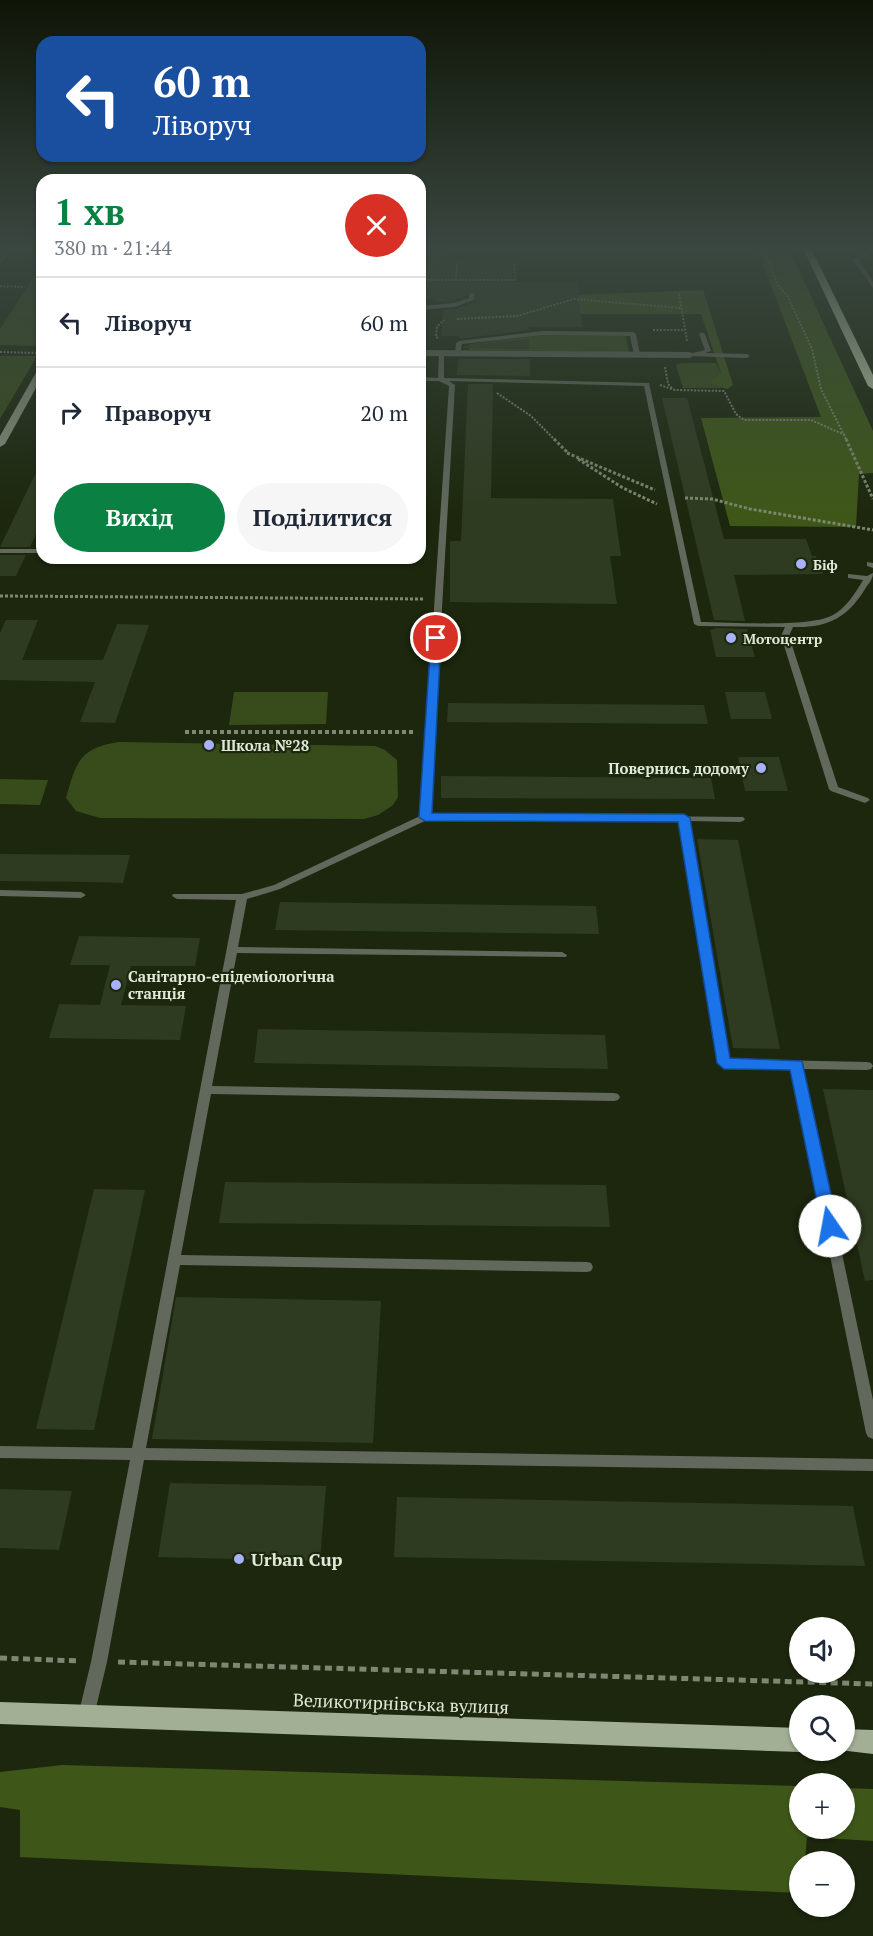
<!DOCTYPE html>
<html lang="uk">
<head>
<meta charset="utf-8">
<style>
  :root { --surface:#fff; --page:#f6f6f7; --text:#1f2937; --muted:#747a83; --line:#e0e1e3; --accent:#0b8043 }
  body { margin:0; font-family:"PT Serif",serif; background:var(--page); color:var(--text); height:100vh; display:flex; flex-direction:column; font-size:22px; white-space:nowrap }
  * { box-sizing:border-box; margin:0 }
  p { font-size:20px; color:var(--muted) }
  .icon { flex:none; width:33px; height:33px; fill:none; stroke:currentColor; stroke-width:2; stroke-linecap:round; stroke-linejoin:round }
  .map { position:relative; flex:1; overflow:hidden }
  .sheet { position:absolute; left:36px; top:174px; width:390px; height:390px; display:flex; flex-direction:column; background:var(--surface); border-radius:18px; box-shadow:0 2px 4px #0004 }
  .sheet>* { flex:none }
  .top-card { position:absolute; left:36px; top:36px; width:390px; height:126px; border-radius:18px; box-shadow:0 2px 4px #0004; background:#1a4fa0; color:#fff; overflow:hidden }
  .tools { position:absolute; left:789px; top:1617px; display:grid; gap:12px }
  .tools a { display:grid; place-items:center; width:66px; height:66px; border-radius:50%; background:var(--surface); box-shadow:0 2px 4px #0004; font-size:30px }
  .pin { position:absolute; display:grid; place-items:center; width:51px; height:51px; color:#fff; margin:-26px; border:3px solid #fff; border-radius:50%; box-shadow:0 2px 6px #0007 }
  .me { position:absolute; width:66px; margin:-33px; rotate:348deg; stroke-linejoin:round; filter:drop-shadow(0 0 4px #0008) }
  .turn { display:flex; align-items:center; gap:21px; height:126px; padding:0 18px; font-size:27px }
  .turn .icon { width:78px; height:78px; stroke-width:2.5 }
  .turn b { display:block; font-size:42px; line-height:51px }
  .round { display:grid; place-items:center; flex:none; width:63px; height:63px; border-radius:32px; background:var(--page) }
  .head { display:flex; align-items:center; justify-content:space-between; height:102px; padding:0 18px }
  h1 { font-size:36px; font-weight:800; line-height:45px; color:var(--accent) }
  .button { display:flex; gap:12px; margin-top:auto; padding:12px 18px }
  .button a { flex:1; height:69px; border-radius:36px; background:var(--accent); color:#fff; font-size:24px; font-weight:800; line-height:69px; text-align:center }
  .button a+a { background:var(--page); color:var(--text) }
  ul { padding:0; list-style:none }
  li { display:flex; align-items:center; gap:18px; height:90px; padding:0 18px; border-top:2px solid var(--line) }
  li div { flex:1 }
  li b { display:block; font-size:22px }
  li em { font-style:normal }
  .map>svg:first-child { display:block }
</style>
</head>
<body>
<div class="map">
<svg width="873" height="1936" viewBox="0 0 873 1936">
  <rect width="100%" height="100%" fill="#1c270d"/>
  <g fill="#384c1b">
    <path d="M42,265v81l-42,-1v-16z"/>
    <path d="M544,335l82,1 3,16 -160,-2 1,-6z"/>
    <path d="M0,356h37l-37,63z"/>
    <path d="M682,363h34l5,10 -10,7 -1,4 13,4h-40l-7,-23z"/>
    <path d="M234,692h94l-2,32 -97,1z"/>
    <path d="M119,742l256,4 10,4 12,10 1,37 -5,8 -15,10 -14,4 -264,-1 -24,-7 -10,-13c10,-35 13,-50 53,-56z"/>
    <path d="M0,779l48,1 -8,25 -40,-1z"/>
  </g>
  <g fill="#3e5718">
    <path d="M758,251h32l83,180v42l-14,1 -3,53 -126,-1 -29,-108 120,-1z"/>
    <path d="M703,290l30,95 -6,4 -17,-5 1,-4 10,-7 -20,-59h-172l41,-19z"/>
    <path d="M62,1765l737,21 1,42h44l1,-40 28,1v52l-66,-4 -2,24 -5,1 -1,31 -779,-36v-47l-20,-3v-35z"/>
  </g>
  <g fill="#2f3b20">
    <path d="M420,250h21l-1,9h72v23h65l5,45h-53v3l-70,9v-3h-18l3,-26 12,-1 19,-7 2,-8 -6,-4 -4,6 -13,5 -19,1v-3h-15z"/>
    <path d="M529,339v10l-66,-1 1,-2z"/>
    <path d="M458,359h72v17l-73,-1z"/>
    <path d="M468,384h25l-2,114 122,1 8,57h-11l7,48 -167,-2v-61h11z"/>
    <path d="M662,398h25l37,141h82l6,17h4l7,18 -89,1 11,46 -31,-1z"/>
    <path d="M42,460v61l-12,26h-30z"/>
    <path d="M0,555h26l-10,21h-16z"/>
    <path d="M6,620h32l-16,40h81l14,-36 32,1 -34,98 -35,-1 15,-40 -95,-2v-47z"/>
    <path d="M716,628l31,1 8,28h-39l-6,-27z"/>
    <path d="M725,692h40l7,27h-41z"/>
    <path d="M448,703l256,2 4,19 -261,-2z"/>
    <path d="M738,757h41l9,34h-43z"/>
    <path d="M441,776l270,2 4,21 -274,-1z"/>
    <path d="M697,839l41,1 42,209 -47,-1z"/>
    <path d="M0,854l130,1 -7,28 -33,-1 -90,-1z"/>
    <path d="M280,902l316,4 3,28 -324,-4z"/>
    <path d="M79,936l121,2 -5,28h-64l-10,39 65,1 -6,34 -131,-2 10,-34 41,1 10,-40h-40z"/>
    <path d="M258,1029l347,6 3,34 -354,-6z"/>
    <path d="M823,1089l50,1v190l-8,1z"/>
    <path d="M225,1182l381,3 4,42 -391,-4z"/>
    <path d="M94,1189l51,1 -51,240 -58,-1z"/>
    <path d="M176,1297l205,4 -8,142 -221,-4z"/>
    <path d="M170,1483l156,3 -6,75 -162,-4z"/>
    <path d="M0,1489l72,2 -13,59 -59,-2z"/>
    <path d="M397,1497l456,9 12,60 -471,-9z"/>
  </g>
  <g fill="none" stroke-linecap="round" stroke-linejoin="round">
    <g stroke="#7d8772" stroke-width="2" stroke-dasharray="2 1.5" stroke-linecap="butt">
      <path d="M762,246l16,39 10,12 24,52 9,40 26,52"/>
      <path d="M0,262l11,-16"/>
      <path d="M420,280h95l-1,-18"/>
      <path d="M456,280l1,-18"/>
      <path d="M0,286l25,1"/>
      <path d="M679,294l8,47"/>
      <path d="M457,319l60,-3 57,-17 107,9"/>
      <path d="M653,330h31"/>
      <path d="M438,338l-2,-1 1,-10 7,-7"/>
      <path d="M0,352l42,1"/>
      <path d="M665,367l3,17 4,4"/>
      <path d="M660,385l15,5 49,1 12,23 8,6h67l34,15"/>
      <path d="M497,393l34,23 25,25"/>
    </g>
    <g stroke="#7d8772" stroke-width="3" stroke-dasharray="3 2" stroke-linecap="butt">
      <path d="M554,439l15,15"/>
      <path d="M846,439l27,60"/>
      <path d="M567,453l88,37"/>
      <path d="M578,459l45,29 34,16"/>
      <path d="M685,498l27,1 38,10 123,21"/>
      <path d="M0,596l425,3"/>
    </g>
    <path stroke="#7d8772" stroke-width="4" stroke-dasharray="4 3" stroke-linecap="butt" d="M185,732h230"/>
    <g stroke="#7d8772" stroke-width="5" stroke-dasharray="7 4.5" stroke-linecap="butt">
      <path d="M0,1658l80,3"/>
      <path d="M118,1662l755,22"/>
    </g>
    <g fill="#62685c" fill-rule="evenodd">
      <path d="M457,248h57l3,2 -3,2 -59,-1z"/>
      <path d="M873,248v4l-14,8 14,22v6l-20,-28z"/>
      <path d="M472,292l3,2 -1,6 -19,7 -35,3v-4l34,-3 15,-5v-4z"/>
      <path d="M543,331l90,1 3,2 4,21 -3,2 -3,-2 -4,-19 -87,-1 -81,9 -2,10 -5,-1 1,-10 3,-2z"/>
      <path d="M702,332l3,2 6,17 -6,2 42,1 3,2 -3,2 -59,-2v-2l17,-4 -6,-16z"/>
      <path d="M439,352l5,1v25l205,5 52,239c30,0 109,6 132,-7 13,-7 23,-23 30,-35l-15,-2v-4l19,2 6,-3c0,6 -4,10 -8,16 -18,30 -39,39 -72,38l-4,9 49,151 30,11 2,2 -5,3 -34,-12 -2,-2 -48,-153 4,-9 -87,-1 -4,-2 -50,-238 -195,-5 6,4 -25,429 313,3 2,2 -2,2 -3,1 -51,-1 40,238 138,3 4,1 2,3 -2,3 -4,1 -64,-1 70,331v39l-5,-2 -2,-4 -74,-365 -68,-1 -4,-1 -2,-3 -38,-242 -253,-1 -147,69 -33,10 -9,48 324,5 5,3 -1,2 -329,-4 -25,133 402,7 4,1 2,3 -2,3 -4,1 -403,-7 -30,161 406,7 4,1 2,4 -2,4 -4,1 -407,-7 -34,183 727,11v12l-729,-11 -37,202 -13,54 -2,6 -6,2 -6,-2 -2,-6 13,-54 39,-202 -130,-2v-12l132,2 104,-548 -59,-1 -5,-3 1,-2h69l32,-9 146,-69 29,-430 -10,-5h-19v-4l18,1z"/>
      <rect x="0" y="549" width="42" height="4"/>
      <path d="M867,562l6,1v5l-6,-2z"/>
      <path d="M0,890l81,2 5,3 -5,3 -81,-2z"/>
    </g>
    <path fill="#62685c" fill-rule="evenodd" d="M420,350l270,2 4,3 -4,3 -270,-2z"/>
    <path fill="#86907c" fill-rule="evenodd" d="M42,366v11l-37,67 -5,3v-11l38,-67z"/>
    <g fill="#a2af95" fill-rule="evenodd">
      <path d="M0,1702l800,26v22h3l-3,2 -800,-28z"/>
      <path d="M844,1729l29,1v24l-34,-4h5z"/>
    </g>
    <path fill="#bccaab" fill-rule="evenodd" d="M802,246h8l63,129v14l-5,-3z"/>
  </g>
  <linearGradient id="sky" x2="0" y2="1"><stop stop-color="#0f1507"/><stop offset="0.48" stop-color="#3a4740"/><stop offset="1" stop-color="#3a4740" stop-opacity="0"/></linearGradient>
  <rect width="873" height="517" fill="url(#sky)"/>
  <path fill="#1a73e8" stroke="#114b97" stroke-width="1.5" d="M436,635l5,3 -9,175 252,1 6,4 40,240 72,3 36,165 -2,4 -6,2 -6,-2 -2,-4 -32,-156 -66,-1 -7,-6 -39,-241 -253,-1 -6,-4 12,-179z"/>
  <g fill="#a7b1fc" stroke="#1c270d" stroke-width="2">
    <circle cx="801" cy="564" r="6"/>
    <circle cx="731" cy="638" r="6"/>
    <circle cx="209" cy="745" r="6"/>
    <circle cx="761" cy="768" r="6"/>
    <circle cx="116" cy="985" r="6"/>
    <circle cx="239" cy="1559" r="6"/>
  </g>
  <g text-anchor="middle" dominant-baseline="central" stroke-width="4.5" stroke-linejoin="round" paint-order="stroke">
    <g font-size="14" font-weight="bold" fill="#e1e9d9" stroke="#1c270d" text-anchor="start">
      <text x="813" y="564">Біф</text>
      <text x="743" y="638">Мотоцентр</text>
    </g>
    <g font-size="15" font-weight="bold" fill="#e1e9d9" stroke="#1c270d" text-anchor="start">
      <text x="221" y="745">Школа №28</text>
      <text x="749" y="768" text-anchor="end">Повернись додому</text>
      <text x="128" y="976">Санітарно-епідеміологічна<tspan x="128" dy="17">станція</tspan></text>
    </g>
    <g font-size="18" font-weight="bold" fill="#e1e9d9" stroke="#1c270d" text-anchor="start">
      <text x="251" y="1559">Urban Cup</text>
    </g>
    <g font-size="18" fill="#e1e9d9" stroke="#1c270d">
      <text transform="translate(401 1703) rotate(2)">Великотирнівська вулиця</text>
    </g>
  </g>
</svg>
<div class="tools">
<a><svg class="icon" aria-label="sound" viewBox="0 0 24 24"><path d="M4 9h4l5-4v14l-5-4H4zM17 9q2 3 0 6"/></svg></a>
<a><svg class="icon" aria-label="search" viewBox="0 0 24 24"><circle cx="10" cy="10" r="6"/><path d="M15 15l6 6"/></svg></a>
<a>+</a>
<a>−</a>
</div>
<div class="pin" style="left:436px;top:638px;background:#d93025"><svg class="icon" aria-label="arrive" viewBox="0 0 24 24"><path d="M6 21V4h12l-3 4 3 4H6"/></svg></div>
<svg class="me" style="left:830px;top:1226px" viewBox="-20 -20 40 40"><circle r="19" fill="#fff"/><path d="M0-13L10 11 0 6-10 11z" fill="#1a73e8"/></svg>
<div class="top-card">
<div class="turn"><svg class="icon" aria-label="left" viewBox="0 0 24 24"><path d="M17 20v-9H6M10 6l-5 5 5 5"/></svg><div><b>60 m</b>Ліворуч</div></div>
</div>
<section class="sheet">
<div class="head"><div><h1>1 хв</h1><p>380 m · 21:44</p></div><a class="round" style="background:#d93025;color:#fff"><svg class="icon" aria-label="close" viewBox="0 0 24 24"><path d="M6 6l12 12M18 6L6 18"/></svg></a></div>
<ul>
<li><svg class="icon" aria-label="left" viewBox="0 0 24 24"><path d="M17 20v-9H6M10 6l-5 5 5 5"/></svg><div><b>Ліворуч</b></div><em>60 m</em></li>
<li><svg class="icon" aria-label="right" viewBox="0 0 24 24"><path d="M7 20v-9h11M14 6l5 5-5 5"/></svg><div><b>Праворуч</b></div><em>20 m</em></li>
</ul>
<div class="button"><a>Вихід</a><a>Поділитися</a></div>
</section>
</div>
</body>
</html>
